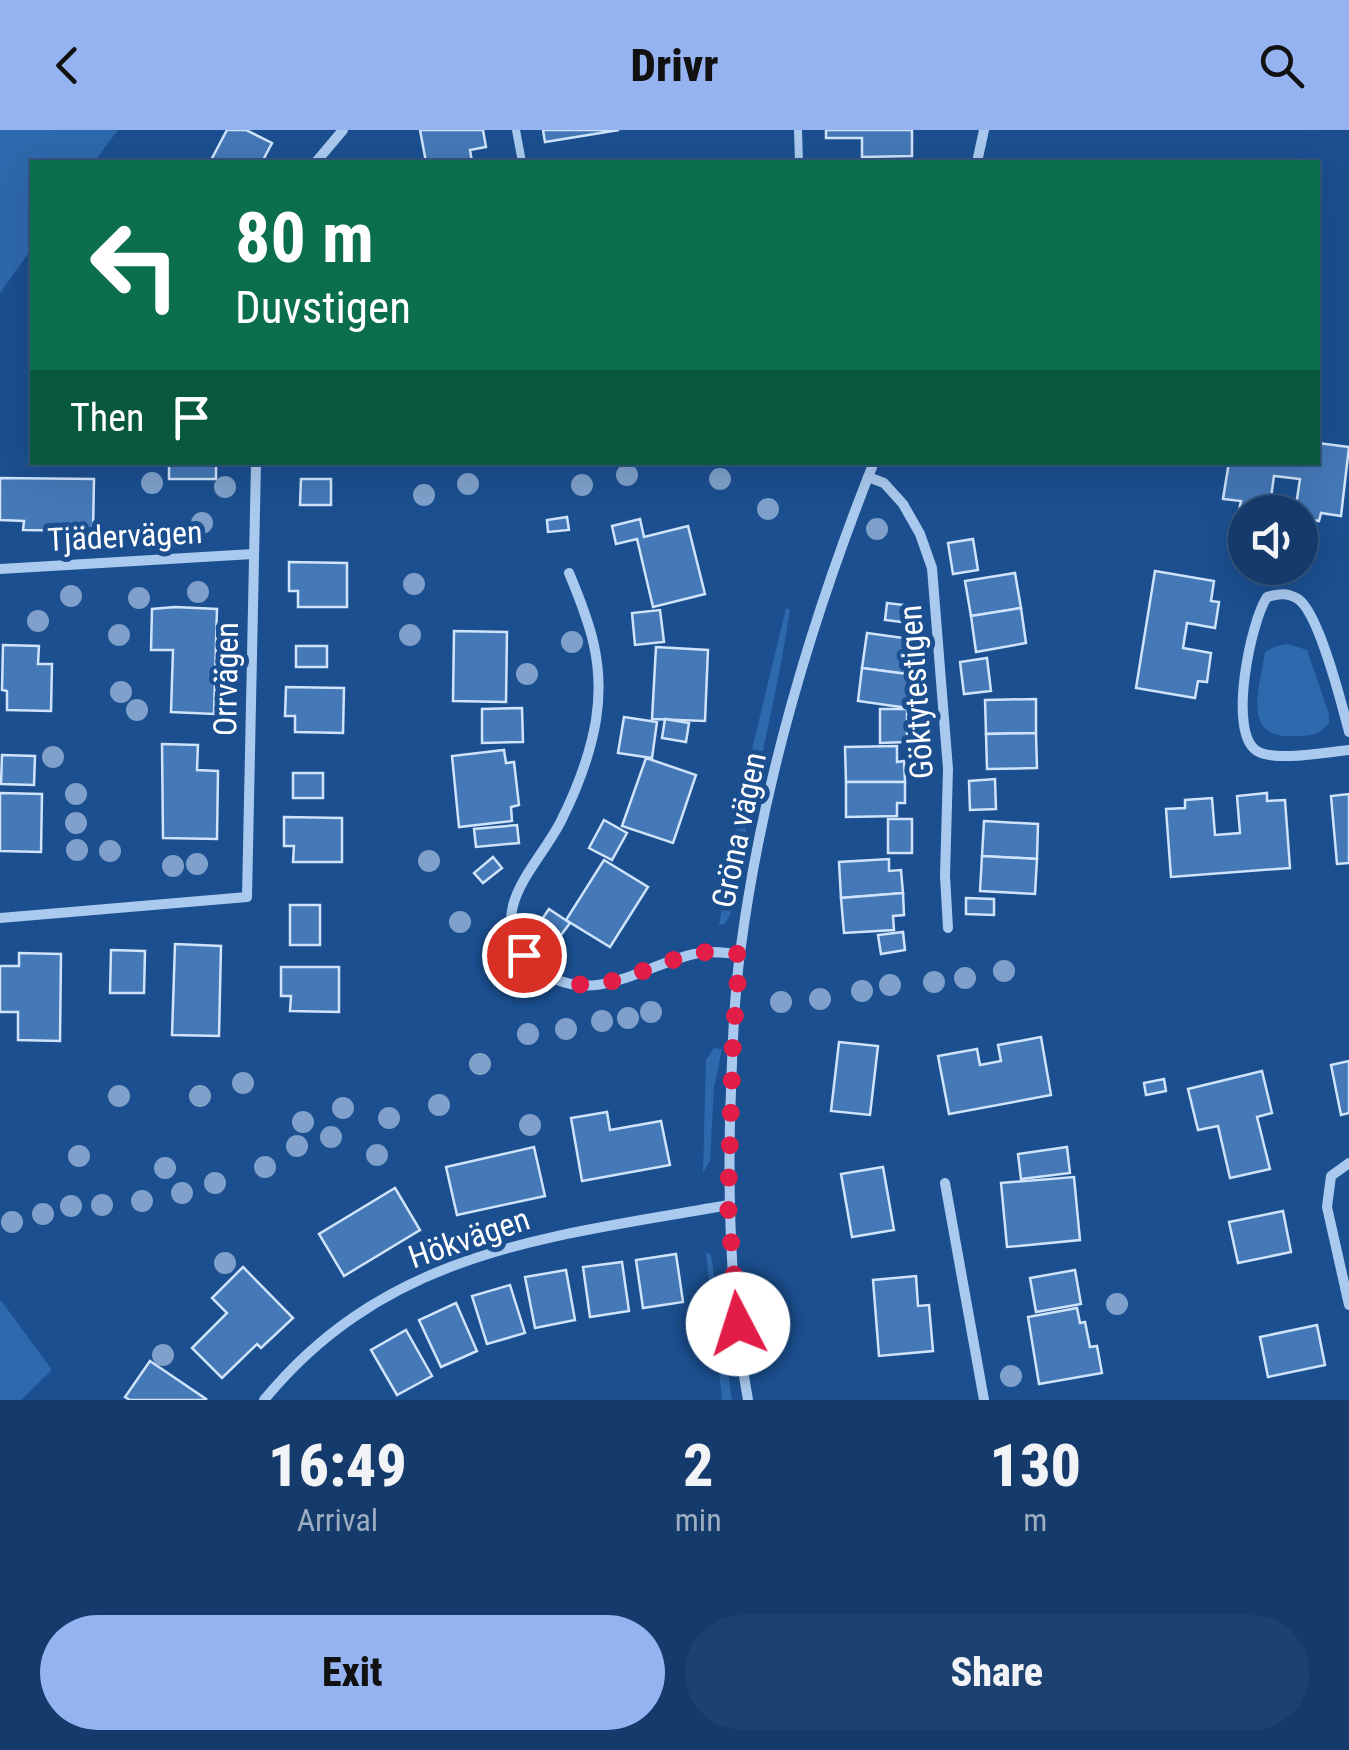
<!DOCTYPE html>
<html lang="en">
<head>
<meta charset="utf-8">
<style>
  :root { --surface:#143b6b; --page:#1d4271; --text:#f1f3f6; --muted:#9dadc1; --line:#33557e; --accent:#95b2f1 }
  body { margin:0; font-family:"Roboto Condensed",sans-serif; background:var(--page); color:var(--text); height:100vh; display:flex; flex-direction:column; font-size:38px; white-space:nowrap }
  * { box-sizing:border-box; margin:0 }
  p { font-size:32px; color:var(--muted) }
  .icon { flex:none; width:55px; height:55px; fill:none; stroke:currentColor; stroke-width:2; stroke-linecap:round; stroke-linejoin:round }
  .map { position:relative; height:1270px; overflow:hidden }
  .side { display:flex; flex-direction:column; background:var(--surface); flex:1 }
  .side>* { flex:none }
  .banner { position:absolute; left:30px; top:30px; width:1290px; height:305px; border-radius:0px; box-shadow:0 10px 40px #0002,0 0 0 2px var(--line); background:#0b6e4f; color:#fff; overflow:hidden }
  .tools { position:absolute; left:1228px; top:365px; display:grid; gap:20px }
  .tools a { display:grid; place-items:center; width:90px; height:90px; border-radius:50%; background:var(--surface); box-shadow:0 10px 40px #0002,0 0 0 2px var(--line); font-size:50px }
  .pin { position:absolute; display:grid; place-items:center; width:85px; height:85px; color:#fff; margin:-42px; border:5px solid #fff; border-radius:50%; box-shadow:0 2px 10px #0007 }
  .me { position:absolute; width:110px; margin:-55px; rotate:355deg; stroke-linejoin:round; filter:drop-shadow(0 0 8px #0008) }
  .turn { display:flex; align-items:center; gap:35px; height:210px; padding:0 40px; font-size:45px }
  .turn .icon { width:130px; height:130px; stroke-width:2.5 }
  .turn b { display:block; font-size:70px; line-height:85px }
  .then { display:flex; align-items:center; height:95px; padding:0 40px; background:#0003; gap:20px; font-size:38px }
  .eta { display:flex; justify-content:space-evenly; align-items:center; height:170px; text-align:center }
  .eta b { font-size:60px; font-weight:800; line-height:70px }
  .button { display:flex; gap:20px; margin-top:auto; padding:20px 40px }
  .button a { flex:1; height:115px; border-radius:60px; background:var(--accent); color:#111; font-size:40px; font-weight:800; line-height:115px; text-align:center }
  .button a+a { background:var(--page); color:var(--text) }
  header { display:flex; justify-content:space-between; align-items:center; height:130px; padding:0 40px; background:var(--accent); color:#111; font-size:45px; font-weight:800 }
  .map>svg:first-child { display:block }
</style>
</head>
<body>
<header><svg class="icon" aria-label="back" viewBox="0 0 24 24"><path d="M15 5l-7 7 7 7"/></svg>Drivr<svg class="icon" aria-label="search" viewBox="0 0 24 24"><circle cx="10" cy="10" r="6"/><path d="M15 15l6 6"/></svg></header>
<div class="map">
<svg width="1349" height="1270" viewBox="0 0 1349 1270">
  <rect width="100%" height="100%" fill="#1b4f8f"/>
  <g fill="#2e69ad">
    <path d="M0,0h118l-24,32h-62v86l-32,45z"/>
    <path d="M786,478l4,1c-15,103 -44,204 -60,306l-5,9 -6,1 28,-155z"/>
    <path d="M1288,514l19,6 22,64v9c-10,13 -20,13 -35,13 -54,3 -34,-49 -29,-84l11,-6z"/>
    <path d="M714,918l8,1 -8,39 -4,72 -7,13 3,-113z"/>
    <path d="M706,1122l5,3 21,145h-10z"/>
    <path d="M0,1169l52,71 -31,30h-21z"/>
  </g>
  <g fill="#4478b7" stroke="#cfe3fa" stroke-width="2.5">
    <path d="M227,0h19l26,13 -10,19h-52z"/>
    <path d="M420,0h63l3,17 -16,3 2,12h-46z"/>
    <path d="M543,0h76l-74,12z"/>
    <path d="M826,0h86v26l-50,1v-19h-36z"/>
    <path d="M1318,313l31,4 -8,69 -20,-3 -2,8 -19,-3v-6h-5l5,-33 -26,-3 -5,36 -30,-2 2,-9 -18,-2 6,-37h89z"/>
    <rect x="169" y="332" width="47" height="17"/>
    <path d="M0,348l94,1 -1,52 -70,-1 1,-9 -24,-1z"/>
    <path d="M301,349h30v26h-31z"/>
    <path d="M567,387l2,13 -21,2 -1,-12z"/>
    <path d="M640,389l4,18 44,-11 17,68 -52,13 -16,-68 -21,5 -4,-18z"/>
    <path d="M973,409l5,31 -25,4 -5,-31z"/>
    <path d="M289,432l58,1v44h-49v-16h-9z"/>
    <path d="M1155,441l59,10 -3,20 8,1 -4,26 -28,-5 -4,25 28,5 -4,29 -9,-1 -3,17 -59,-10z"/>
    <path d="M1015,443l6,35 -50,8 -6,-35z"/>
    <path d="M887,473l33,4 -2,17 -33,-4z"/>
    <path d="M175,477l42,2 -3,105 -43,-2 2,-62h-22l1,-41z"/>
    <path d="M1021,478l5,35 -50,9 -5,-36z"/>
    <path d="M660,480l4,32 -29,3 -3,-32z"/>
    <path d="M454,501l53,1 -1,70 -53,-1z"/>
    <path d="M867,503l51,7 -2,15 9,1 -3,20 -60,-8z"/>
    <path d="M3,515l36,1 -1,18h14l-1,47 -44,-1v-19l-5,-1z"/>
    <rect x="296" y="516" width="31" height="21"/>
    <path d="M656,517l52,3 -3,71 -53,-2z"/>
    <path d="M987,528l4,33 -27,3 -4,-32z"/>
    <path d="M862,538l60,8 -2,20 -10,-2 -2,14 -50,-7z"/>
    <path d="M286,557l58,1 -1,45 -48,-1v-16h-10z"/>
    <path d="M1036,569v34l-50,1 -1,-34z"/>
    <path d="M522,578l1,34 -41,1v-34z"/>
    <path d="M880,579h27v33l-27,1z"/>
    <path d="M624,587l33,5 -5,36 -34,-5z"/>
    <path d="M665,589l24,4 -3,19 -24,-4z"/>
    <path d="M1036,603l1,35 -50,1 -1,-35z"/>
    <path d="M162,614l36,1 -1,25 21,1 -1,68 -54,-1z"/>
    <path d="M897,616v16l7,-1 1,21h-59l-1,-35z"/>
    <path d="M504,620l2,13 8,-1 5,43 -8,2 1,14 -53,6 -7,-71z"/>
    <path d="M2,625l33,1 -1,29 -33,-1z"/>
    <path d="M646,628l50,17 -23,68 -51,-17z"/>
    <rect x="293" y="643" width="30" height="25"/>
    <path d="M995,649l1,30 -26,1 -1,-29z"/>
    <path d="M846,652h59v21h-8v13l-51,1z"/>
    <path d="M0,663l42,1 -1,58 -41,-1z"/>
    <path d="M1267,663v8l18,-1 5,68 -119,9 -5,-68 19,-1v-8l27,-2 3,37 25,-2 -3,-37z"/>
    <path d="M1349,664v69l-12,1 -6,-68z"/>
    <path d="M284,687l58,1v44h-49l1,-16h-10z"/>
    <rect x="888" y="689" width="24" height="34"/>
    <path d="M604,690l23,13 -15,27 -23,-12z"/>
    <path d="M984,691l54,3 -1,35 -55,-3z"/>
    <path d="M517,695l2,18 -43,4 -2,-18z"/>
    <path d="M982,726l55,3 -2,35 -55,-3z"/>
    <path d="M493,727l9,11 -19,15 -9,-10z"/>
    <path d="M889,729v12l12,-1 2,23 -62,5 -2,-36z"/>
    <path d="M604,730l44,27 -38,60 -44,-27z"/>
    <path d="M903,763l1,22 -11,1 1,14 -50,3 -3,-35z"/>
    <path d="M966,768l28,1v16l-28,-1z"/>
    <rect x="290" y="775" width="30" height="40"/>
    <path d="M549,779l21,14 -12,16 -20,-14z"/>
    <path d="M903,802l2,18 -24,4 -3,-19z"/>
    <path d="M175,814l46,2 -2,90 -47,-1z"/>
    <path d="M111,820l34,1 -1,42h-34z"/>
    <path d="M19,823l42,1 -1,87 -42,-1v-28h-18v-46h19z"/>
    <path d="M281,837h58v45l-49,-1 1,-15h-10z"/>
    <path d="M1041,907l10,58 -102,19 -11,-58 39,-7 3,16 21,-4 -3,-16z"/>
    <path d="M839,912l39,4 -8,69 -39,-4z"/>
    <path d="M1349,931v52l-8,2 -10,-50z"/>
    <path d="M1262,941l10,42 -15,4 13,52 -40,9 -12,-52 -20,4 -10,-41z"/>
    <path d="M1164,949l2,12 -20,4 -2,-12z"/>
    <path d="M607,982l3,18 51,-9 9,44 -88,16 -11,-63z"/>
    <path d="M534,1017l11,49 -88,19 -11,-48z"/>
    <path d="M1067,1017l3,26 -49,6 -3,-25z"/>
    <path d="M883,1037l11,63 -42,7 -11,-63z"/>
    <path d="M1074,1047l6,63 -73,7 -6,-64z"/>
    <path d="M395,1058l25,42 -76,46 -25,-42z"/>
    <path d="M1283,1081l8,41 -53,11 -9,-41z"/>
    <path d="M676,1124l7,48 -40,6 -7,-48z"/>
    <path d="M622,1132l7,49 -39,6 -7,-50z"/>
    <path d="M243,1137l50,51 -32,30 -4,-4 -35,34 -30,-30 35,-35 -15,-15z"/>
    <path d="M566,1140l9,50 -40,8 -10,-51z"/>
    <path d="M1075,1140l6,34 -45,8 -6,-34z"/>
    <path d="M916,1146l2,30 11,-1 4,46 -54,5 -6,-76z"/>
    <path d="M510,1155l15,48 -38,11 -15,-48z"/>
    <path d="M456,1173l21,48 -36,16 -22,-47z"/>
    <path d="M1077,1178l3,15 5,-1 5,25 7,-1 5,27 -63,11 -11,-67z"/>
    <path d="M1317,1195l8,40 -57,12 -8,-40z"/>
    <path d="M406,1200l26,46 -35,19 -26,-45z"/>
    <path d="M150,1231l56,38 -1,1h-75l-5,-3z"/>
  </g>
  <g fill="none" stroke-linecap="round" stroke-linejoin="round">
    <g stroke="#a9c9ee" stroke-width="8">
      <path d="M516,0l6,32"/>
      <path d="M798,0l1,32"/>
    </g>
    <g stroke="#a9c9ee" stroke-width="10">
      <path d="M316,32l27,-32"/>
      <path d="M977,32l7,-32"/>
      <path d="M868,347l16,6 19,21 17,30 12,34 16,201 -3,107 3,52"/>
      <path d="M0,439l253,-15"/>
      <path d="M569,443c21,50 36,91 27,147 -6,36 -19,69 -35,101 -23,46 -79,90 -31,141 13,12 29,21 47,23 38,5 80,-23 117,-31 15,-4 31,-1 46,0"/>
      <path d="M1349,602c-7,-27 -30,-119 -51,-133 -11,-7 -20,-5 -31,-2 -16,24 -40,136 -10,154 18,11 70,1 92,-1"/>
      <path d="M0,788l247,-21 9,-435"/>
      <path d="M1349,1033l-18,13 -4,31 22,98"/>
      <path d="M945,1053l39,217"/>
      <path d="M264,1270c124,-151 286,-163 464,-195"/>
      <path d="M748,1270c-17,-92 -20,-187 -18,-280 2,-56 3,-112 10,-167 22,-169 71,-333 134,-491"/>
    </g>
  </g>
  <g fill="#7ea0ca">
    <circle cx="627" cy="345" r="11"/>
    <circle cx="720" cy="349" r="11"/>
    <circle cx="152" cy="353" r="11"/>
    <circle cx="468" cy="354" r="11"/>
    <circle cx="582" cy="355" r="11"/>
    <circle cx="225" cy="357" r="11"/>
    <circle cx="424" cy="365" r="11"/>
    <circle cx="768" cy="379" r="11"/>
    <circle cx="202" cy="393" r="11"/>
    <circle cx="877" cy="399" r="11"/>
    <circle cx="414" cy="454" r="11"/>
    <circle cx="198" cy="462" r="11"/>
    <circle cx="71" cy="466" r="11"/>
    <circle cx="139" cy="468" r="11"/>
    <circle cx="38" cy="491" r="11"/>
    <circle cx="119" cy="505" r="11"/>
    <circle cx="410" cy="505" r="11"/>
    <circle cx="572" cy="512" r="11"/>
    <circle cx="527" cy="544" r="11"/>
    <circle cx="121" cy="562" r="11"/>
    <circle cx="137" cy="580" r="11"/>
    <circle cx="53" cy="627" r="11"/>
    <circle cx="76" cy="664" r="11"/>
    <circle cx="76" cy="693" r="11"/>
    <circle cx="77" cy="720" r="11"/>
    <circle cx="110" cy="721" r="11"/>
    <circle cx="429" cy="731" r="11"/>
    <circle cx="197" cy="734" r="11"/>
    <circle cx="173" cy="736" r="11"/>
    <circle cx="460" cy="792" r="11"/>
    <circle cx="1004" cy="841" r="11"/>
    <circle cx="965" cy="848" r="11"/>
    <circle cx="934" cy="852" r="11"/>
    <circle cx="890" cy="855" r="11"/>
    <circle cx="862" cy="861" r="11"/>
    <circle cx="820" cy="869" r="11"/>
    <circle cx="781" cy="872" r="11"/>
    <circle cx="651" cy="882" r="11"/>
    <circle cx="628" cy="888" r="11"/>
    <circle cx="602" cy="891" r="11"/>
    <circle cx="566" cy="899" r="11"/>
    <circle cx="528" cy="904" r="11"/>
    <circle cx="480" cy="934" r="11"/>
    <circle cx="243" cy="953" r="11"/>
    <circle cx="119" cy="966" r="11"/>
    <circle cx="200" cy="966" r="11"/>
    <circle cx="439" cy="975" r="11"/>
    <circle cx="343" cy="978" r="11"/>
    <circle cx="389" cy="988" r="11"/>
    <circle cx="303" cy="992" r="11"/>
    <circle cx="530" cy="995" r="11"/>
    <circle cx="331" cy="1007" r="11"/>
    <circle cx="297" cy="1016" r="11"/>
    <circle cx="377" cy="1025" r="11"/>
    <circle cx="79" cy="1026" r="11"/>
    <circle cx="265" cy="1037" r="11"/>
    <circle cx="165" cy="1038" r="11"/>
    <circle cx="215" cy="1053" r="11"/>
    <circle cx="182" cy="1063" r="11"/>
    <circle cx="142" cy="1071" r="11"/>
    <circle cx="102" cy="1075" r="11"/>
    <circle cx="71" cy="1076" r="11"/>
    <circle cx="43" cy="1084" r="11"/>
    <circle cx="12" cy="1092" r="11"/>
    <circle cx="225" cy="1133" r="11"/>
    <circle cx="1117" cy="1174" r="11"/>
    <circle cx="163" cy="1225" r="11"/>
    <circle cx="1011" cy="1246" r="11"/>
  </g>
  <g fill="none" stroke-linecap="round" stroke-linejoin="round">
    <path stroke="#e11d48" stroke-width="18" stroke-dasharray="0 32.4" d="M524,825c57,58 104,16 169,-1 15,-4 31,-1 47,0l-7,85 -5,166 10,119"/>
  </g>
  <g text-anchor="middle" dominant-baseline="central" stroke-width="10" stroke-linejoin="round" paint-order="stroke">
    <g font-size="32" fill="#fff" stroke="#1b4f8f">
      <text transform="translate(125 406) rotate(-3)">Tjädervägen</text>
      <text transform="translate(226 549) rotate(-89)">Orrvägen</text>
      <text transform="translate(916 562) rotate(-94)">Göktytestigen</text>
      <text transform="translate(739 700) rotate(-78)">Gröna vägen</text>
      <text transform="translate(469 1108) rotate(-19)">Hökvägen</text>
    </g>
  </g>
</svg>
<div class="tools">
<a><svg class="icon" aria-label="sound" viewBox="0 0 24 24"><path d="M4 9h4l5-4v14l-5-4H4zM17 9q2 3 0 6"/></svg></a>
</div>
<div class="pin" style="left:524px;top:825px;background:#d93025"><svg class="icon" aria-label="arrive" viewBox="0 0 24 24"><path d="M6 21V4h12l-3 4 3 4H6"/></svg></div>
<svg class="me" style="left:738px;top:1194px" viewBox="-20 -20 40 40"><circle r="19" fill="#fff"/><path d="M0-13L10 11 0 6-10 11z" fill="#e11d48"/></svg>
<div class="banner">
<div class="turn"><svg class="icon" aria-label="left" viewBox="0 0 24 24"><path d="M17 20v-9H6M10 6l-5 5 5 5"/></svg><div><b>80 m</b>Duvstigen</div></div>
<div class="then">Then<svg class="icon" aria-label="arrive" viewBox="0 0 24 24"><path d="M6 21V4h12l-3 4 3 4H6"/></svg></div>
</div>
</div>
<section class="side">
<div class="eta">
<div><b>16:49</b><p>Arrival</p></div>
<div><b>2</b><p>min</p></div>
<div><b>130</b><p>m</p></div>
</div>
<div class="button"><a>Exit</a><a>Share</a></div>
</section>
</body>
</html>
